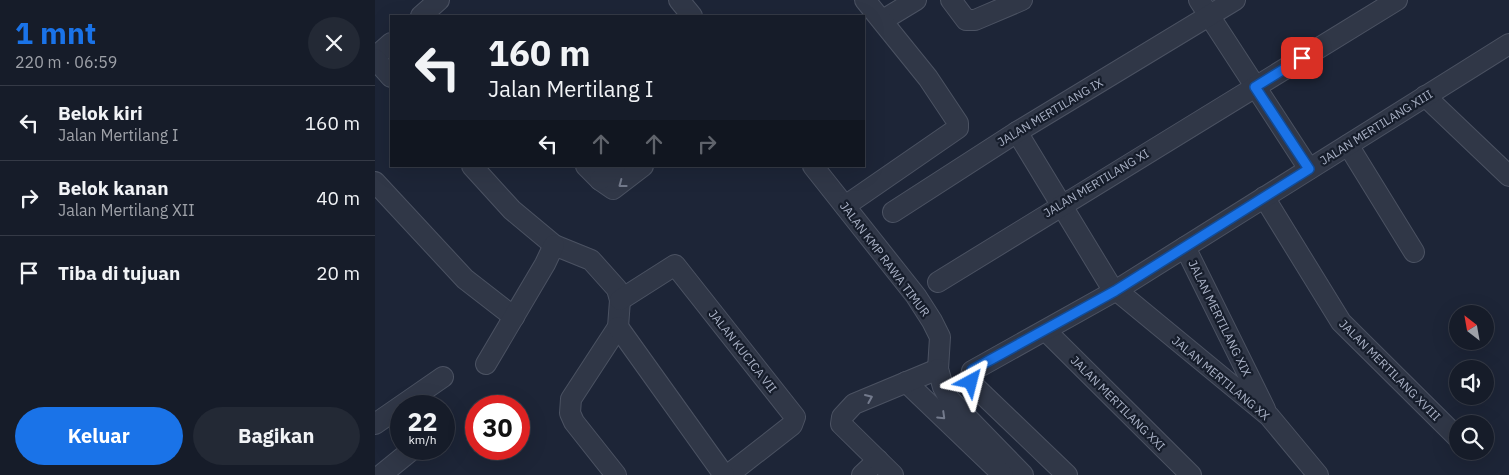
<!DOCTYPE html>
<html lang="id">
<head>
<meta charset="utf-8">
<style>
  :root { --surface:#161c29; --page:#232935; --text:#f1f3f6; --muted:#9ea1a8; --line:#353a46; --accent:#1a73e8 }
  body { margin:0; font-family:"IBM Plex Sans",sans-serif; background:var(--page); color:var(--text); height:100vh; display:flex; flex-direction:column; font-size:19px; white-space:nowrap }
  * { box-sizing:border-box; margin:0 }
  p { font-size:16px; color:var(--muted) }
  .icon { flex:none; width:28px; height:28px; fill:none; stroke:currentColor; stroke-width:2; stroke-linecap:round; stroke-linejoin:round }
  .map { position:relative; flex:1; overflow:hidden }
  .sheet { display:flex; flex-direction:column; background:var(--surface); width:375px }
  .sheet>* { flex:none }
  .banner { position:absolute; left:15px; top:15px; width:475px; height:152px; border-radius:0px; box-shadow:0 5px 20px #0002,0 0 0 1px var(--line); background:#161c29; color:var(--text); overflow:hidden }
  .needle { width:32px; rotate:329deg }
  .controls { position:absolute; left:1074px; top:305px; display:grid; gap:10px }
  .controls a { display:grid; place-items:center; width:45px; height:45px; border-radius:50%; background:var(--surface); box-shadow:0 5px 20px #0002,0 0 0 1px var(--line); font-size:25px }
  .speed { position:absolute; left:15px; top:395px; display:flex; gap:10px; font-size:25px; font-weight:700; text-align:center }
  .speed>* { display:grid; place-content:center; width:65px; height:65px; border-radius:50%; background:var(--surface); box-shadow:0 5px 20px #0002,0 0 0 1px var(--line); line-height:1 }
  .speed small { font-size:12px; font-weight:400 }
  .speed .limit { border:8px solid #d22; background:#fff; color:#111 }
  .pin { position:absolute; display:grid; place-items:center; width:42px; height:42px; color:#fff; margin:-21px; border-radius:10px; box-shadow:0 2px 8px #0006 }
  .me { position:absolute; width:55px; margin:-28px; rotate:38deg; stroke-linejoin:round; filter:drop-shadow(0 0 4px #0008) }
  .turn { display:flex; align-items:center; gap:18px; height:105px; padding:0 15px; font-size:22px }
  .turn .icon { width:65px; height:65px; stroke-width:2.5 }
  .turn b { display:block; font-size:35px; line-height:42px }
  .lanes { display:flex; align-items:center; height:48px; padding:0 15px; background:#0003; justify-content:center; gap:25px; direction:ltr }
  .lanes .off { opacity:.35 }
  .round { display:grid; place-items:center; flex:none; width:52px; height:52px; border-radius:26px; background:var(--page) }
  .headline { display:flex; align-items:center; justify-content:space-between; height:85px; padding:0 15px }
  h1 { font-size:30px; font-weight:700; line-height:38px; color:var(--accent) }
  .button { display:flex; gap:10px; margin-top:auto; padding:10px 15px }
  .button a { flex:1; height:58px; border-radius:30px; background:var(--accent); color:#fff; font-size:20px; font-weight:700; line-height:58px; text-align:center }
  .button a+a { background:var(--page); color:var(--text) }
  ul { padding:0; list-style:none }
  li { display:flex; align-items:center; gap:15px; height:75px; padding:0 15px; border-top:1px solid var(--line) }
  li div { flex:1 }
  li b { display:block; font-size:19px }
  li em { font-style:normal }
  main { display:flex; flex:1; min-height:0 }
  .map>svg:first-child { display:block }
</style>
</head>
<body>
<main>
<section class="sheet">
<div class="headline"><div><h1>1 mnt</h1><p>220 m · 06:59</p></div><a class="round"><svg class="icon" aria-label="close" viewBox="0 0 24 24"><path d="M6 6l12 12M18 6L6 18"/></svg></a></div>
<ul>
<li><svg class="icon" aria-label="left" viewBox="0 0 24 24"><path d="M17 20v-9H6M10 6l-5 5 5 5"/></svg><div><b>Belok kiri</b><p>Jalan Mertilang I</p></div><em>160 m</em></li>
<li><svg class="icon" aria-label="right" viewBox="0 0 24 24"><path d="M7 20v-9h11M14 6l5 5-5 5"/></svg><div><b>Belok kanan</b><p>Jalan Mertilang XII</p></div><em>40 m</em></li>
<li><svg class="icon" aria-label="arrive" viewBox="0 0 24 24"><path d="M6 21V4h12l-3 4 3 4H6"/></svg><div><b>Tiba di tujuan</b></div><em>20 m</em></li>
</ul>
<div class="button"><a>Keluar</a><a>Bagikan</a></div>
</section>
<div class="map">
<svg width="1134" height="475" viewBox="0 0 1134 475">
  <rect width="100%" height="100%" fill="#1d2537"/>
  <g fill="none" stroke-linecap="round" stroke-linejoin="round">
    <defs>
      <g id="minor">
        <path d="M304,0l13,16"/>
        <path d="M576,0l15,20h9l47,-20"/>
        <path d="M824,0l110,169"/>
        <path d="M46,16l18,-16"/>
        <path d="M508,20l33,-20"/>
        <path d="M0,57l16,-14"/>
        <path d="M0,59l16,18"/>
        <path d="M1050,96l84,80"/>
        <path d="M642,132l93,153 159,131 49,59"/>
        <path d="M973,145l66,107"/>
        <path d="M97,166l40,44 42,35 37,15 26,29 3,11 -2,27 -47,72 -1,14 4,9 42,53"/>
        <path d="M211,166l14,14 13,9 30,-23"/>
        <path d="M438,166l103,130 16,25 8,16 -2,32 5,18 7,13 73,75"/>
        <path d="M225,180l15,-14"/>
        <path d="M0,182l90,97 49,38"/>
        <path d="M889,197l77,125 116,115"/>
        <path d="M470,206l113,-78v-5l-30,-45 -63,-78"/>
        <path d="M518,212l124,-80 218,-132"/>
        <path d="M810,247l80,162"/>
        <path d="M563,282l459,-282"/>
        <path d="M245,300l55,-35 120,152 -3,8 -64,50"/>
        <path d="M243,327l106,148"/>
        <path d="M671,331l145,144"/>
        <path d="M111,364l59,-100 9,-19"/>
        <path d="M531,382l97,93"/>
        <path d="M0,424l68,-47"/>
        <path d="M6,475l32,-26"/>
        <path d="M487,475l16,-15"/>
        <path d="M518,475l-52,-51 1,-7 12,-13 84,-35"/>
        <path d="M692,475l-97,-93 2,-11 143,-80 394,-247"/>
      </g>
    </defs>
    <use href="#minor" stroke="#4b5262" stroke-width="22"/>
    <use href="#minor" stroke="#303747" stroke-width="20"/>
  </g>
  <defs><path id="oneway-chevron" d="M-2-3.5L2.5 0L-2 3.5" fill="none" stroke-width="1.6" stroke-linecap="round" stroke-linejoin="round" transform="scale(1.25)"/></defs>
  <g stroke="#737a8c">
    <use href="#oneway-chevron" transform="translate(247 184) rotate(143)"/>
    <use href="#oneway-chevron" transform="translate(494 398) rotate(-23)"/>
    <use href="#oneway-chevron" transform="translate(567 416) rotate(44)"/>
  </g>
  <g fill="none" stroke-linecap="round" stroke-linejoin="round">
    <defs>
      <path id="route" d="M596,382l1,-12 143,-79 194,-122 -54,-82 47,-29"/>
    </defs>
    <use href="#route" stroke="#114b97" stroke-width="12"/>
    <use href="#route" stroke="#1a73e8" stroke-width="9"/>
  </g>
  <g text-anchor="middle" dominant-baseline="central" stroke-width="4.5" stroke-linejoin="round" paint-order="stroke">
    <g font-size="12" fill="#a9b1c5" stroke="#161d2b">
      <text transform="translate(675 112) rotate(-31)">JALAN MERTILANG IX</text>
      <text transform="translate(1001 127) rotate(-32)">JALAN MERTILANG XIII</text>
      <text transform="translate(721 183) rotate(-31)">JALAN MERTILANG XI</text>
      <text transform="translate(510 259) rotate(53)">JALAN KMP RAWA TIMUR</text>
      <text transform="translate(845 318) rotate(64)">JALAN MERTILANG XIX</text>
      <text transform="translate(368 351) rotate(52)">JALAN KUCICA VII</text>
      <text transform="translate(1015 370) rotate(45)">JALAN MERTILANG XVIII</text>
      <text transform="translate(846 378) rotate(40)">JALAN MERTILANG XX</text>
      <text transform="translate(743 403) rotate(45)">JALAN MERTILANG XXI</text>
    </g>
  </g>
</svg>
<div class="controls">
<a><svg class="needle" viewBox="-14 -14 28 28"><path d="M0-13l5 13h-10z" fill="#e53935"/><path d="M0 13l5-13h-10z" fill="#9ea1a8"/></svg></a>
<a><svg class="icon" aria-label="sound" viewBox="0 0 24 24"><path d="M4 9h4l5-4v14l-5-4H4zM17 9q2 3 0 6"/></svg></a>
<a><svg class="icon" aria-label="search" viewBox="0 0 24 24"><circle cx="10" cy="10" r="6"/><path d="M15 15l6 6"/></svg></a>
</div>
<div class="speed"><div>22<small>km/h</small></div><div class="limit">30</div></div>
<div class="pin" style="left:927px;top:58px;background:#d93025"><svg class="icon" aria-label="arrive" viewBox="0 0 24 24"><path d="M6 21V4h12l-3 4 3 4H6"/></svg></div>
<svg class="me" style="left:596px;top:382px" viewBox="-20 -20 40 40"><path d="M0-17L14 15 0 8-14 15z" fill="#1a73e8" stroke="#fff" stroke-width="4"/></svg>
<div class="banner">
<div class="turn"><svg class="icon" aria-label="left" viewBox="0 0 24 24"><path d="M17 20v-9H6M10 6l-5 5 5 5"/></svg><div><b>160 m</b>Jalan Mertilang I</div></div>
<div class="lanes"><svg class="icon" aria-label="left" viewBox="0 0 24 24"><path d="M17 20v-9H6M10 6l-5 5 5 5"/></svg><svg class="icon off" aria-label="ahead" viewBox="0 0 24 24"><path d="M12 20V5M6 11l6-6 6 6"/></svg><svg class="icon off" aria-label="ahead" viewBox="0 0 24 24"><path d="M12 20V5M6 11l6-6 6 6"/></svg><svg class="icon off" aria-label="right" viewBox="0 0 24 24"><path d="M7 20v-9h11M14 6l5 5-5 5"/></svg></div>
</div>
</div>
</main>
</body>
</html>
